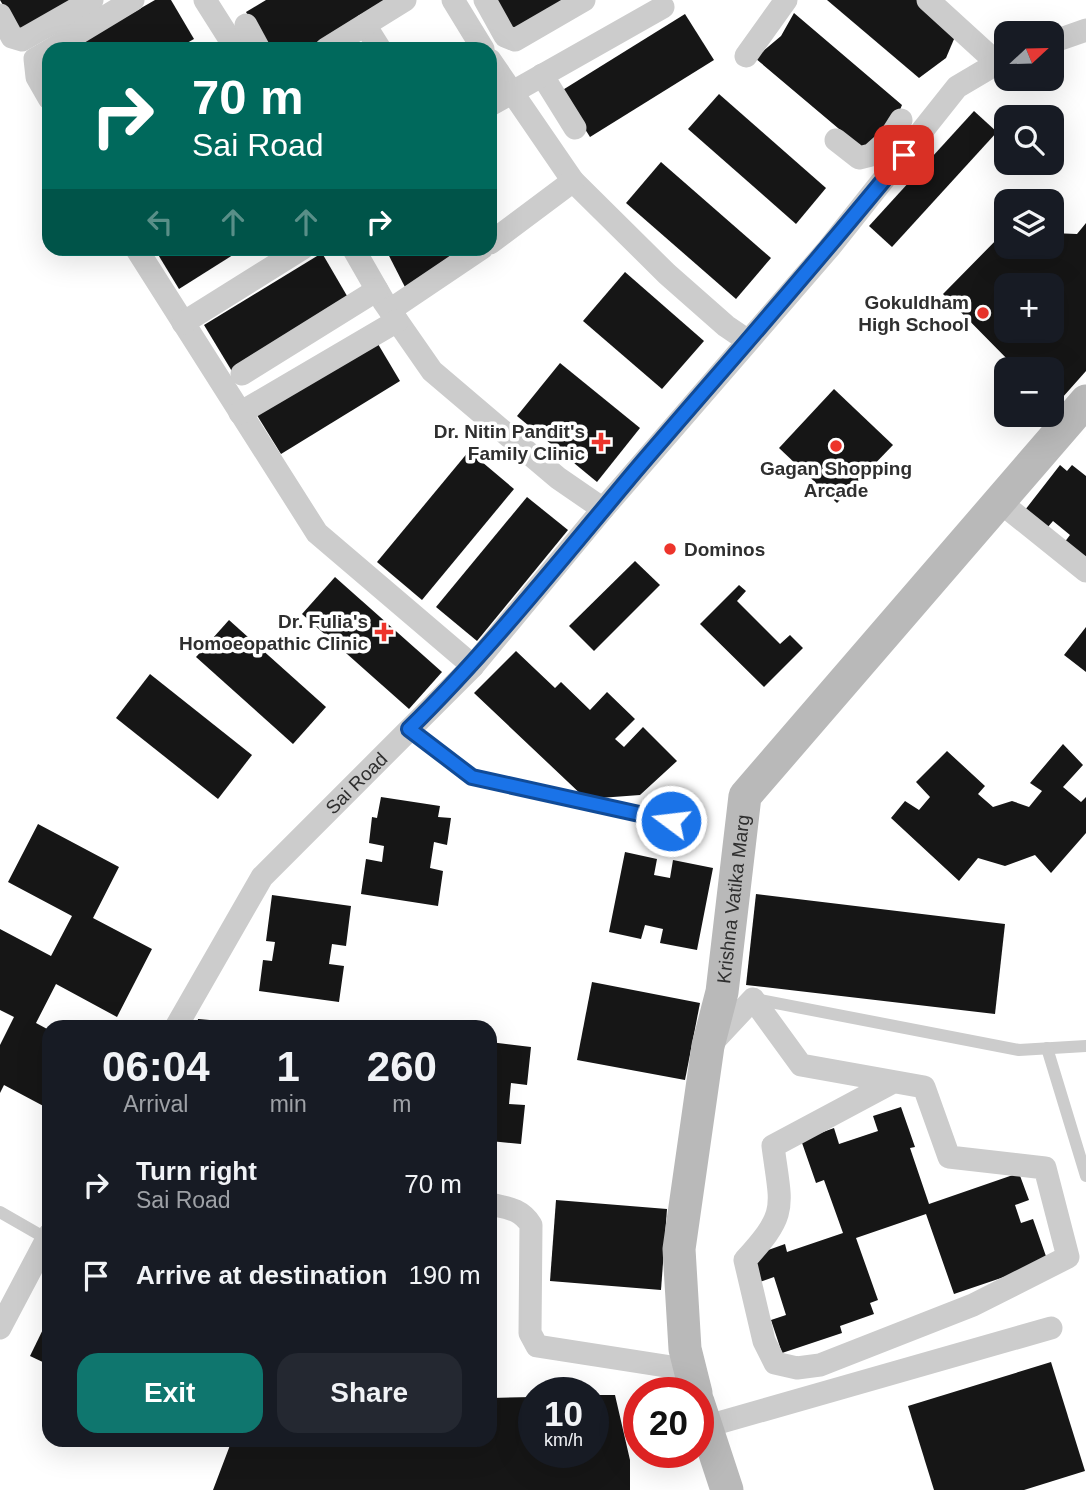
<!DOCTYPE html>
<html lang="en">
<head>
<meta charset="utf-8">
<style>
  :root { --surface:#171b24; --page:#242831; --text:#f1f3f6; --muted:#9ea1a6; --accent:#0f766e }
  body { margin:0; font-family:Arial,sans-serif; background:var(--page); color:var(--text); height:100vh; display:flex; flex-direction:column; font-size:26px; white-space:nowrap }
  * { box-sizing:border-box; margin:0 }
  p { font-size:23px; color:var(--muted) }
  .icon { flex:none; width:38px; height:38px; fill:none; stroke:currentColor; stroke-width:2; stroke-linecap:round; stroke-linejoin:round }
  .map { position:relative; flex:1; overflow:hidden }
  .sheet { position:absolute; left:42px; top:1020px; width:455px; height:427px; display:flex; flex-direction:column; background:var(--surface); border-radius:21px; box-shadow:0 7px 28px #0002 }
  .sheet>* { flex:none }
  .top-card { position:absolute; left:42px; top:42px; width:455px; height:214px; border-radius:21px; box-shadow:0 7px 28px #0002; background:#00695c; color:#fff; overflow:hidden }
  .needle { width:46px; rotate:68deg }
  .controls { position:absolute; left:994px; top:21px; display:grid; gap:14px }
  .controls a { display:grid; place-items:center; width:70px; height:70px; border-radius:14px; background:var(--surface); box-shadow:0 7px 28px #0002; font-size:35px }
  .speed { position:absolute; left:518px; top:1377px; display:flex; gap:14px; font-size:35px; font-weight:700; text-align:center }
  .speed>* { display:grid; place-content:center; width:91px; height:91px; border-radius:50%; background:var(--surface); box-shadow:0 7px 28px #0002; line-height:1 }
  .speed small { font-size:18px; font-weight:400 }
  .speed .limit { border:10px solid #d22; background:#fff; color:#111 }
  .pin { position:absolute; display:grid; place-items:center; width:60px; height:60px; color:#fff; margin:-30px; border-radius:14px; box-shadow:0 4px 10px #0006 }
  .me { position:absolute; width:77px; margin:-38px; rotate:285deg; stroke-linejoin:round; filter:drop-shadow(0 0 5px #0008) }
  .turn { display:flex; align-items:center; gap:24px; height:147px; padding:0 35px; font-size:32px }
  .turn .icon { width:91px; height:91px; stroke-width:2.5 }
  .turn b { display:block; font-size:49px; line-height:60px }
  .lanes { display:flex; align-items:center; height:66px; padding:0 35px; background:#0003; justify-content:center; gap:35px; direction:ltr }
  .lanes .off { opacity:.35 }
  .eta { display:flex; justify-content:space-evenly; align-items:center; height:119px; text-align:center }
  .eta b { font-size:42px; font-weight:600; line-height:49px }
  .cta { display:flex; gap:14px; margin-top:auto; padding:14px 35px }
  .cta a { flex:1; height:80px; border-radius:21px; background:var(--accent); color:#fff; font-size:28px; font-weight:600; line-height:80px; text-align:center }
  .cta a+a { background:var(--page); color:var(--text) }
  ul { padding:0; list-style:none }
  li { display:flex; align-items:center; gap:21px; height:91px; padding:0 35px }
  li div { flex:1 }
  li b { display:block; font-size:26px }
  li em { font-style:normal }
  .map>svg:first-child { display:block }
</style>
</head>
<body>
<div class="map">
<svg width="1086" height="1490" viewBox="0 0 1086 1490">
  <rect width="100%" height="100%" fill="#fff"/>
  <g fill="#161616" fill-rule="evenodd">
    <path d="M0,0h77l-57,34z"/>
    <path d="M155,0h16l23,39 -18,10h-106z"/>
    <path d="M266,0h123l-83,49h-39l-21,-37z"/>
    <path d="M492,0h78l-59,35z"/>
    <path d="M827,0h93l37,32 -11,26 -27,20z"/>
    <path d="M794,13l108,92 -11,26 -27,19 -109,-92 26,-22z"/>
    <path d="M685,14l29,46 -124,77 -29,-46z"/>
    <path d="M719,94l107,94 -30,36 -108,-95z"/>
    <path d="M974,111l23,21 -105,115 -23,-21z"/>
    <path d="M661,162l110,96 -35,41 -110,-96z"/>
    <path d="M1086,223v148l-32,36 -2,-38h-35l-74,-75 63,-64v17h46v-14l25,1zM1006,285h46v46h-46z"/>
    <path d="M154,248h90l-65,41z"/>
    <path d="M385,248h61l9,19 -48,24z"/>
    <path d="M322,253l28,48 -117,72 -29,-48z"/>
    <path d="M625,272l79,69 -42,48 -79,-68z"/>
    <path d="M375,339l25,42 -119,73 -26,-42z"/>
    <path d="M560,363l80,65 -43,54 -80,-66z"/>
    <path d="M834,389l59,56 -56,58 -58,-55z"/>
    <path d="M469,451l45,38 -92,111 -45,-38z"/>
    <path d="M1060,465l7,6 5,-6 14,11v81l-22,-14 6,-8 -17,-14 -6,7 -22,-18z"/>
    <path d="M527,497l41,33 -91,111 -41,-34z"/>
    <path d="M635,561l25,24 -66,66 -25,-25z"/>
    <path d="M335,577l107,95 -33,37 -107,-95z"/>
    <path d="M739,585l7,6 -9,10 43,43 10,-9 13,13 -39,39 -64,-63z"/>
    <path d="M229,620l97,87 -33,37 -97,-87z"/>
    <path d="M1086,627v45l-22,-17z"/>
    <path d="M516,651l39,37 6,-6 29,28 17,-18 28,27 -20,20 9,8 19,-20 34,34 -37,34 -54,4 -112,-106z"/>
    <path d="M150,674l102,81 -34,44 -102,-81z"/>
    <path d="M1063,744l20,21 -20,22 18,15 5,-5v36l-35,40 -16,-18 -30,11 -27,-8 -19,23 -68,-63 14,-17 14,9 11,-13 -14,-15 31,-31 38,35 -7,8 15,13 19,-6 17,6 13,-16 -12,-8z"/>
    <path d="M381,797l59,9 -2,11 13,1 -4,27 -13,-3 -4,26 13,3 -5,35 -77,-12 5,-35 16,3 2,-16 -15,-3 3,-26 5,1z"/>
    <path d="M38,824l81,43 -26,51 59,31 -35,68 -61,-33 -20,39 13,7v79l-45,-24 -4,8v-48l14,-28 -14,-7v-81l51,27 21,-40 -64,-34z"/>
    <path d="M625,852l32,7 -3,16 16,3 3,-18 40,8 -16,82 -37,-7 3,-14 -18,-4 -4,14 -32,-7z"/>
    <path d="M756,894l249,30 -10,90 -249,-29z"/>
    <path d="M272,895l79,11 -5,40 -14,-2 -3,20 15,2 -5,36 -80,-11 4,-31 9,1 3,-19 -9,-1z"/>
    <path d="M592,982l108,21 -15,77 -108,-20z"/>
    <path d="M198,1019l71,6v2h-72z"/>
    <path d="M490,1042l41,5 -4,38 -16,-2 -2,21 16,1 -4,39 -31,-3z"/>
    <path d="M901,1107l14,40 -5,1 19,56 90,-31 10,27 -14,5 6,18 12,-4 15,43 -94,32 -28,-80 -70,24 22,62 -8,3 4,11 -34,12 2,7 -60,20 -11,-33 15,-5 -12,-38 -17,6 -8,-26 36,-13 2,8 56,-19 -19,-53 -8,3 -15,-43 33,-12 5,16 39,-13 -5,-15z"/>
    <path d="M556,1200l111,9 -6,81 -111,-9z"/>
    <path d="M49,1317v48l-19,-9z"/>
    <path d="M1051,1362l34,109 -61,19h-90l-26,-84z"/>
    <path d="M593,1395h22l15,65v30h-417l19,-50h30l29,6v-6h199v-42l44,-1v55h59z"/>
  </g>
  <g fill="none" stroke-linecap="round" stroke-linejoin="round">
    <g stroke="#ccc" stroke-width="12">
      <path d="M409,729l63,48 199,44"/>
      <path d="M755,999l264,51 67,-4"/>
      <path d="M1047,1048l39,128"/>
      <path d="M0,1212l47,27"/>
    </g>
    <g stroke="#ccc" stroke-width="23">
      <path d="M205,0l31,49"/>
      <path d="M453,0l30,49"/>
      <path d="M485,0l20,36 10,4 69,-40"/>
      <path d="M928,0l68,62"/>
      <path d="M0,15l12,22 10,3 70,-40"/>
      <path d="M246,25l13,24"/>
      <path d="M365,25l15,24"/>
      <path d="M1052,42l34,-12"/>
      <path d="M52,49l81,-49"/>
      <path d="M326,49l79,-49"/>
      <path d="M49,51l-14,8 2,18 12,21"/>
      <path d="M746,56l40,-56"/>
      <path d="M490,60l83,121 94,93 59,52 22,15"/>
      <path d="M542,75l33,53"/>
      <path d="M490,105l173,-98"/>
      <path d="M889,139l12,-19"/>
      <path d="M836,140l23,18 12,-3 18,-16 15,16"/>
      <path d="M490,243l83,-62"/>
      <path d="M136,248l181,285 156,133"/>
      <path d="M353,248l31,54 48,69 126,107 45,31"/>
      <path d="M390,310l92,-62"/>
      <path d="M183,323l120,-75"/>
      <path d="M242,374l135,-84"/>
      <path d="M240,413l157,-92"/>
      <path d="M1000,502l86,69"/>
      <path id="s1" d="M176,1027l86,-150 211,-211 130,-157 226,-261 128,-161 49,-29"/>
      <path d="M712,1043l41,-44 48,66 123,22 25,70 96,11 23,89 -95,48 -153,60 -23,3 -22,-5 -11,-22 -19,-81c44,-48 36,-52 28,-114l118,-63"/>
      <path d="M490,1204c18,4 31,5 41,21l-1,108 7,13 154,24"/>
      <path d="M0,1328l49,-93"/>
      <path d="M704,1427l347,-99"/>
    </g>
    <g stroke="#b9b9b9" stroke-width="33">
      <path id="s2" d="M696,1393l-11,-44 -6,-100 29,-203 14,-54 23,-196 341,-395"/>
      <path d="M698,1402l29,88"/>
    </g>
  </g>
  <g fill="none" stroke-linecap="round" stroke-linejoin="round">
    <defs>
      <path id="route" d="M671,821l-199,-44 -63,-48c82,-81 153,-171 227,-259 90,-105 181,-207 268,-315"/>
    </defs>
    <use href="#route" stroke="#114b97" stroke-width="18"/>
    <use href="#route" stroke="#1a73e8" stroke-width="12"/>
  </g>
  <g fill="#ed342b" stroke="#fff" stroke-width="2.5">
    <circle cx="983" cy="313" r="7"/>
    <path d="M597.5 431.5h7v7h7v7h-7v7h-7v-7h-7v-7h7z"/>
    <circle cx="836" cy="446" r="7"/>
    <circle cx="670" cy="549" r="7"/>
    <path d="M380.5 621.5h7v7h7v7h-7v7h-7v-7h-7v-7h7z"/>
  </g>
  <g text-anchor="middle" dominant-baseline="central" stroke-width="7" stroke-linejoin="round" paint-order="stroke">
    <g font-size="19" font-weight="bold" fill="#2f2f2f" stroke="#fff" text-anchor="end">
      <text x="969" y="302">Gokuldham<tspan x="969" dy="22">High School</tspan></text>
      <text x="585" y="431">Dr. Nitin Pandit's<tspan x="585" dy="22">Family Clinic</tspan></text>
      <text x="836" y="468" text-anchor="middle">Gagan Shopping<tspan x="836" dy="22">Arcade</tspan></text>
      <text x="684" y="549" text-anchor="start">Dominos</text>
      <text x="368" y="621">Dr. Fulia's<tspan x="368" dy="22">Homoeopathic Clinic</tspan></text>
    </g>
    <g font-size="19" fill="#2f2f2f" stroke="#fff">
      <text stroke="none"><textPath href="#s1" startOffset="306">Sai Road</textPath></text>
      <text stroke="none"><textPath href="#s2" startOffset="500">Krishna Vatika Marg</textPath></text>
    </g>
  </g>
</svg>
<div class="controls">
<a><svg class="needle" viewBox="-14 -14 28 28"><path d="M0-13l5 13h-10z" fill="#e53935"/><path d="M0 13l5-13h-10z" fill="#9ea1a6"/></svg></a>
<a><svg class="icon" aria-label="search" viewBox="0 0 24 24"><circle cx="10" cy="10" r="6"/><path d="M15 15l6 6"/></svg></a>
<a><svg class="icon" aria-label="layers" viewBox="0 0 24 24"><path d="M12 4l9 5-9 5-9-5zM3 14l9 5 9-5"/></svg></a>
<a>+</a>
<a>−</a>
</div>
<div class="speed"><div>10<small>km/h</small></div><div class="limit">20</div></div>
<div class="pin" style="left:904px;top:155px;background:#d93025"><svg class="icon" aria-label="arrive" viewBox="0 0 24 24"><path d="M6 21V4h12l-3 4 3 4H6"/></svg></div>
<svg class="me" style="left:671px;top:821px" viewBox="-20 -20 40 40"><circle r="17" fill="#1a73e8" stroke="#fff" stroke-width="3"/><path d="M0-11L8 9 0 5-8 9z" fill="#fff"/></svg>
<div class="top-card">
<div class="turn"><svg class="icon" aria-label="right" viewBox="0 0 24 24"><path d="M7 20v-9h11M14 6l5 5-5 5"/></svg><div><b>70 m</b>Sai Road</div></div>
<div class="lanes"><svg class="icon off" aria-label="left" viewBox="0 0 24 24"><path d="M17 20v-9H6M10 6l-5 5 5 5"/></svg><svg class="icon off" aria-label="ahead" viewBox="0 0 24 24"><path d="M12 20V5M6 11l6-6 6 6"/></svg><svg class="icon off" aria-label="ahead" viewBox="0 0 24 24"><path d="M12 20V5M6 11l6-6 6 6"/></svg><svg class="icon" aria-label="right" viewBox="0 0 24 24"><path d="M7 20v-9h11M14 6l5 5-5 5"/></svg></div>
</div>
<section class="sheet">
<div class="eta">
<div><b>06:04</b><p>Arrival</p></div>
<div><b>1</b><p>min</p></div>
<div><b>260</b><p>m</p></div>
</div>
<ul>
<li><svg class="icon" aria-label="right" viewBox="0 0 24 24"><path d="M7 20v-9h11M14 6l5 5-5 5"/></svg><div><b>Turn right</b><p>Sai Road</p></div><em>70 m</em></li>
<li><svg class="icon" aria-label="arrive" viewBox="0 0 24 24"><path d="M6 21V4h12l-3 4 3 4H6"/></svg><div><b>Arrive at destination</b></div><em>190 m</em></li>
</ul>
<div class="cta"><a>Exit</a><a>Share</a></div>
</section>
</div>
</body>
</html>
